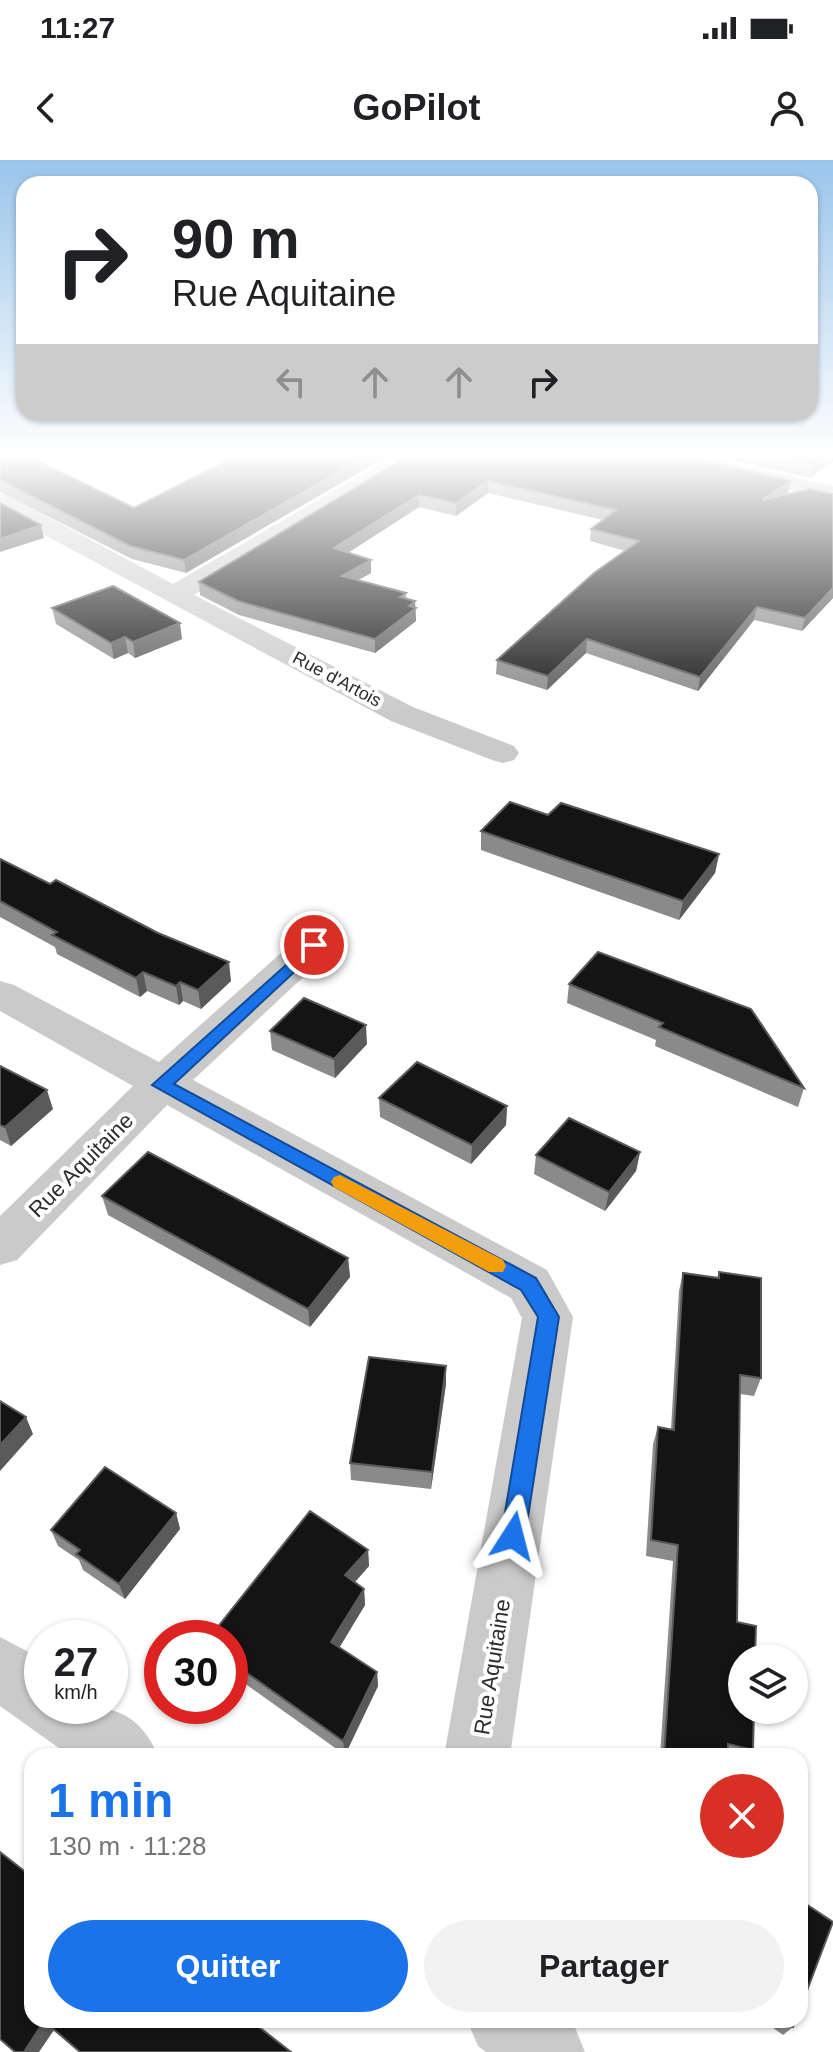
<!DOCTYPE html>
<html lang="fr">
<head>
<meta charset="utf-8">
<style>
  :root { --surface:#fff; --page:#f2f2f2; --text:#202124; --muted:#757577; --accent:#1a73e8 }
  body { margin:0; font-family:Helvetica,sans-serif; background:var(--page); color:var(--text); height:100vh; display:flex; flex-direction:column; font-size:30px; white-space:nowrap }
  * { box-sizing:border-box; margin:0 }
  p { font-size:26px; color:var(--muted) }
  .icon { flex:none; width:44px; height:44px; fill:none; stroke:currentColor; stroke-width:2; stroke-linecap:round; stroke-linejoin:round }
  .map { position:relative; flex:1; overflow:hidden }
  .sheet { position:absolute; left:24px; top:1588px; width:784px; height:280px; display:flex; flex-direction:column; background:var(--surface); border-radius:24px; box-shadow:0 2px 6px #0004 }
  .sheet>* { flex:none }
  .hud { position:absolute; left:16px; top:16px; width:802px; height:244px; border-radius:24px; box-shadow:0 2px 6px #0004; background:#fff; color:var(--text); overflow:hidden }
  .fabs { position:absolute; left:728px; top:1484px; display:grid; gap:16px }
  .fabs a { display:grid; place-items:center; width:80px; height:80px; border-radius:50%; background:var(--surface); box-shadow:0 2px 6px #0004; font-size:40px }
  .speed { position:absolute; left:24px; top:1460px; display:flex; gap:16px; font-size:40px; font-weight:700; text-align:center }
  .speed>* { display:grid; place-content:center; width:104px; height:104px; border-radius:50%; background:var(--surface); box-shadow:0 2px 6px #0004; line-height:1 }
  .speed small { font-size:20px; font-weight:400 }
  .speed .limit { border:12px solid #d22; background:#fff; color:#111 }
  .pin { position:absolute; display:grid; place-items:center; width:68px; height:68px; color:#fff; margin:-34px; border:4px solid #fff; border-radius:50%; box-shadow:0 2px 8px #0007 }
  .me { position:absolute; width:88px; margin:-44px; rotate:9deg; stroke-linejoin:round; filter:drop-shadow(0 0 6px #0008) }
  .turn { display:flex; align-items:center; gap:28px; height:168px; padding:0 24px; font-size:36px }
  .turn .icon { width:104px; height:104px; stroke-width:2.5 }
  .turn b { display:block; font-size:56px; line-height:68px }
  .lanes { display:flex; align-items:center; height:76px; padding:0 24px; background:#0003; justify-content:center; gap:40px; direction:ltr }
  .lanes .off { opacity:.35 }
  .round { display:grid; place-items:center; flex:none; width:84px; height:84px; border-radius:42px; background:var(--page) }
  .headline { display:flex; align-items:center; justify-content:space-between; height:136px; padding:0 24px }
  h1 { font-size:48px; font-weight:700; line-height:60px; color:var(--accent) }
  .button { display:flex; gap:16px; margin-top:auto; padding:16px 24px }
  .button a { flex:1; height:92px; border-radius:48px; background:var(--accent); color:#fff; font-size:32px; font-weight:700; line-height:92px; text-align:center }
  .button a+a { background:var(--page); color:var(--text) }
  .status { display:flex; justify-content:space-between; align-items:center; height:56px; padding:0 40px; background:var(--surface); direction:ltr }
  .status svg { height:22px; fill:currentColor }
  header { display:flex; justify-content:space-between; align-items:center; height:104px; padding:0 24px; background:var(--surface); font-size:36px; font-weight:700 }
  .map>svg:first-child { display:block }
</style>
</head>
<body>
<div class="status"><b>11:27</b><svg viewBox="0 0 49 12"><path d="M0 12V9h3v3zM5 12V6h3v6zM10 12V3h3v9zM15 12V0h3v12zM26 1h20v11H26zM47 4h2v5h-2z"/></svg></div>
<header><svg class="icon" aria-label="back" viewBox="0 0 24 24"><path d="M15 5l-7 7 7 7"/></svg>GoPilot<svg class="icon" aria-label="person" viewBox="0 0 24 24"><circle cx="12" cy="8" r="4"/><path d="M4 21q1-7 8-7t8 7"/></svg></header>
<div class="map">
<svg width="833" height="1892" viewBox="0 0 833 1892">
  <rect width="100%" height="100%" fill="#fff"/>
  <g fill="none" stroke-linecap="round" stroke-linejoin="round">
    <g fill="#cacaca" fill-rule="evenodd">
      <path d="M399,293h28l-233,142 219,112 101,39 5,7 -5,7 -11,3 -11,-3 -101,-39 -391,-210v-17l9,2 164,88z"/>
      <path d="M314,773l14,3 5,9 -5,9 -135,126 354,190 26,47 -63,439h-66l78,-438 -11,-20 -344,-193 -150,155 -17,5v-49l133,-130 -133,-75v-30l14,4 145,77 141,-126z"/>
      <path d="M0,1477l42,22v47c52,0 93,-6 116,50h-88l-70,-50z"/>
      <path d="M467,1860h99l8,5 11,27h-99l-8,-6z"/>
    </g>
    <path fill="#b7b7b7" fill-rule="evenodd" d="M646,293h42l145,33v14l-184,-42z"/>
  </g>
  <g fill="#8a8a8a">
    <path d="M0,293l30,4 104,51 108,-55 -56,120 -54,-14 -132,-67z"/>
    <path d="M413,293l375,40 -2,2 47,-1v104l-31,33 -48,-11 -56,71 -112,-38 -39,37 -51,-16 1,-14 128,-109 -35,-10 1,-12 12,-9 -115,-27 -32,23 -37,-9 -71,46 23,20 -13,7 48,13v6l9,2 1,20 -41,32 -136,-38 -39,-20 -1,-13z"/>
    <path d="M702,293h131l-23,25z"/>
    <path d="M52,448l130,31 -47,19 -7,-5 -14,6 -58,-35z"/>
    <path d="M548,655l171,39 -4,19 -36,47 -198,-70v-19z"/>
    <path d="M0,699l231,122 -30,28 -18,-8 -4,4 -32,-14 -7,6 -83,-43 -2,-7 -55,-30z"/>
    <path d="M598,792l206,136 -6,19 -143,-61 1,-6 -89,-37 2,-19z"/>
    <path d="M270,871l97,13 -32,34 -63,-28z"/>
    <path d="M0,906l53,43 -42,37 -11,-6z"/>
    <path d="M379,938l128,8 -1,19 -35,39 -91,-47z"/>
    <path d="M640,992l-4,19 -31,40 -71,-37 2,-19z"/>
    <path d="M102,1036l246,62 2,19 -40,50 -202,-112z"/>
    <path d="M719,1112l42,106 -7,18 -14,-2 -3,228 16,128 -3,6h-90l13,-195 -27,-5 7,-112 5,-17 13,2 8,-138 4,-18 34,5z"/>
    <path d="M446,1224l-15,105 -80,-9 -1,-17z"/>
    <path d="M176,1353l4,16 -55,70 -42,-29 -4,-10 -21,-14 -7,-16z"/>
    <path d="M368,1390l1,16 -14,16 9,7 1,16 -26,43 38,24 1,14 -33,69 -115,-82v-35z"/>
    <path d="M762,1860h34l-3,7 -10,8z"/>
  </g>
  <g fill="#5a5a5a">
    <path d="M14,293h33l-31,8z"/>
    <path d="M372,293h21l-207,120 -2,-13z"/>
    <path d="M830,293h3v8l-23,17 3,-12z"/>
    <path d="M488,321v12l-32,23v-13z"/>
    <path d="M791,321l-3,12 -28,20 2,-13z"/>
    <path d="M419,335v12l-84,54 -1,-13z"/>
    <path d="M41,365l3,13 -44,14v-13z"/>
    <path d="M371,400v13l-29,16v-13z"/>
    <path d="M833,428v10l-31,33 3,-13z"/>
    <path d="M415,441l1,20 -41,32v-14z"/>
    <path d="M757,447l-3,13 -56,71 2,-14z"/>
    <path d="M180,463l2,16 -47,19 -2,-16z"/>
    <path d="M125,477l3,16 -14,6 -3,-16z"/>
    <path d="M587,479l-1,14 -39,37 1,-14z"/>
    <path d="M719,694l-4,19 -36,47 4,-19z"/>
    <path d="M229,802l2,19 -30,28 -3,-19z"/>
    <path d="M143,812l4,19 -7,6 -4,-19z"/>
    <path d="M180,822l3,19 -4,4 -3,-19z"/>
    <path d="M366,865l1,19 -32,34 -1,-19z"/>
    <path d="M47,930l6,19 -42,37 -6,-19z"/>
    <path d="M507,946l-1,19 -35,39 1,-19z"/>
    <path d="M640,992l-4,19 -31,40 4,-19z"/>
    <path d="M348,1098l2,19 -40,50 -2,-18z"/>
    <path d="M446,1206v18l-15,105 1,-17z"/>
    <path d="M26,1257l7,17 -33,37v-26z"/>
    <path d="M176,1353l4,16 -55,70 -6,-15z"/>
    <path d="M368,1390l1,16 -22,25 -2,-16z"/>
    <path d="M364,1429l1,16 -32,53 -2,-16z"/>
    <path d="M377,1512l1,14 -33,69 -2,-14z"/>
    <path d="M44,1861l10,9 -15,22h-15z"/>
  </g>
  <g fill="#141414" stroke="#5a5a5a" stroke-width="2">
    <path d="M0,293h22l112,55 108,-55h130l-188,107 -54,-14 -130,-66z"/>
    <path d="M413,293h259l119,28 -29,19 48,-11 23,5v94l-28,30 -48,-11 -57,70 -113,-38 -39,37 -51,-16 97,-87 45,-32 -48,-12 25,-19 -128,-29 -32,22 -37,-8 -85,53 37,12 -29,16 64,17 -6,4 15,4 -6,5 7,2 -41,31 -137,-38 -39,-19z"/>
    <path d="M757,293h73l-17,13z"/>
    <path d="M0,343l41,22 -41,14z"/>
    <path d="M113,426l67,37 -47,19 -8,-5 -14,6 -59,-35z"/>
    <path d="M510,642l38,13 13,-12 158,51 -36,47 -202,-70z"/>
    <path d="M0,699l50,25 6,-4 102,53 71,29 -31,28 -18,-8 -4,4 -33,-14 -7,6 -84,-43 5,-3 -57,-31z"/>
    <path d="M598,792l153,57 53,79 -145,-61 4,-4 -94,-39z"/>
    <path d="M304,838l62,27 -32,34 -64,-28z"/>
    <path d="M417,902l90,44 -35,39 -93,-47z"/>
    <path d="M0,906l47,24 -42,37 -5,-2z"/>
    <path d="M569,958l71,34 -31,40 -73,-37z"/>
    <path d="M148,992l200,106 -40,51 -206,-113z"/>
    <path d="M719,1112l42,6v100l-21,-3 -3,247 19,4 -1,32h-13v52h12l-1,40 -25,-6v12h-64l14,-211 -27,-5 7,-113 16,3 9,-157 36,5z"/>
    <path d="M369,1197l77,9 -14,106 -82,-9z"/>
    <path d="M0,1241l26,16 -26,28z"/>
    <path d="M105,1307l71,46 -57,71 -43,-30 4,-4 -29,-20z"/>
    <path d="M310,1351l58,39 -23,25 19,14 -33,53 46,30 -34,69 -113,-80v-23h-21z"/>
    <path d="M0,1692l32,25v143h218l41,32h-211l-36,-31 -20,31h-9l-15,-13z"/>
    <path d="M800,1740l33,22 -33,87z"/>
    <path d="M783,1860h13l-3,7z"/>
  </g>
  <linearGradient id="sky" x2="0" y2="1"><stop stop-color="#9ac5ea"/><stop offset="0.53" stop-color="#fff"/><stop offset="1" stop-color="#fff" stop-opacity="0"/></linearGradient>
  <rect width="833" height="558" fill="url(#sky)"/>
  <path fill="#1a73e8" stroke="#114b97" stroke-width="2" d="M314,780l6,1v7l-146,136 362,194 23,39 -34,219 -4,8 -8,4 -9,-4 -3,-8 37,-219 -17,-27 -369,-205z"/>
  <path fill="#f59e0b" d="M340,1015l163,85 3,6 -3,6h-14l-155,-85 -3,-5 3,-5z"/>
  <g text-anchor="middle" dominant-baseline="central" stroke-width="8" stroke-linejoin="round" paint-order="stroke">
    <g font-size="18" fill="#2d2d2d" stroke="#fff">
      <text transform="translate(337 519) rotate(28)">Rue d'Artois</text>
    </g>
    <g font-size="22" fill="#2d2d2d" stroke="#fff">
      <text transform="translate(81 1005) rotate(-45)">Rue Aquitaine</text>
      <text transform="translate(492 1507) rotate(-81)">Rue Aquitaine</text>
    </g>
  </g>
</svg>
<div class="fabs">
<a><svg class="icon" aria-label="layers" viewBox="0 0 24 24"><path d="M12 4l9 5-9 5-9-5zM3 14l9 5 9-5"/></svg></a>
</div>
<div class="speed"><div>27<small>km/h</small></div><div class="limit">30</div></div>
<div class="pin" style="left:314px;top:785px;background:#d93025"><svg class="icon" aria-label="arrive" viewBox="0 0 24 24"><path d="M6 21V4h12l-3 4 3 4H6"/></svg></div>
<svg class="me" style="left:513px;top:1376px" viewBox="-20 -20 40 40"><path d="M0-17L14 15 0 8-14 15z" fill="#1a73e8" stroke="#fff" stroke-width="4"/></svg>
<div class="hud">
<div class="turn"><svg class="icon" aria-label="right" viewBox="0 0 24 24"><path d="M7 20v-9h11M14 6l5 5-5 5"/></svg><div><b>90 m</b>Rue Aquitaine</div></div>
<div class="lanes"><svg class="icon off" aria-label="left" viewBox="0 0 24 24"><path d="M17 20v-9H6M10 6l-5 5 5 5"/></svg><svg class="icon off" aria-label="ahead" viewBox="0 0 24 24"><path d="M12 20V5M6 11l6-6 6 6"/></svg><svg class="icon off" aria-label="ahead" viewBox="0 0 24 24"><path d="M12 20V5M6 11l6-6 6 6"/></svg><svg class="icon" aria-label="right" viewBox="0 0 24 24"><path d="M7 20v-9h11M14 6l5 5-5 5"/></svg></div>
</div>
<section class="sheet">
<div class="headline"><div><h1>1 min</h1><p>130 m · 11:28</p></div><a class="round" style="background:#d93025;color:#fff"><svg class="icon" aria-label="close" viewBox="0 0 24 24"><path d="M6 6l12 12M18 6L6 18"/></svg></a></div>
<div class="button"><a>Quitter</a><a>Partager</a></div>
</section>
</div>
</body>
</html>
